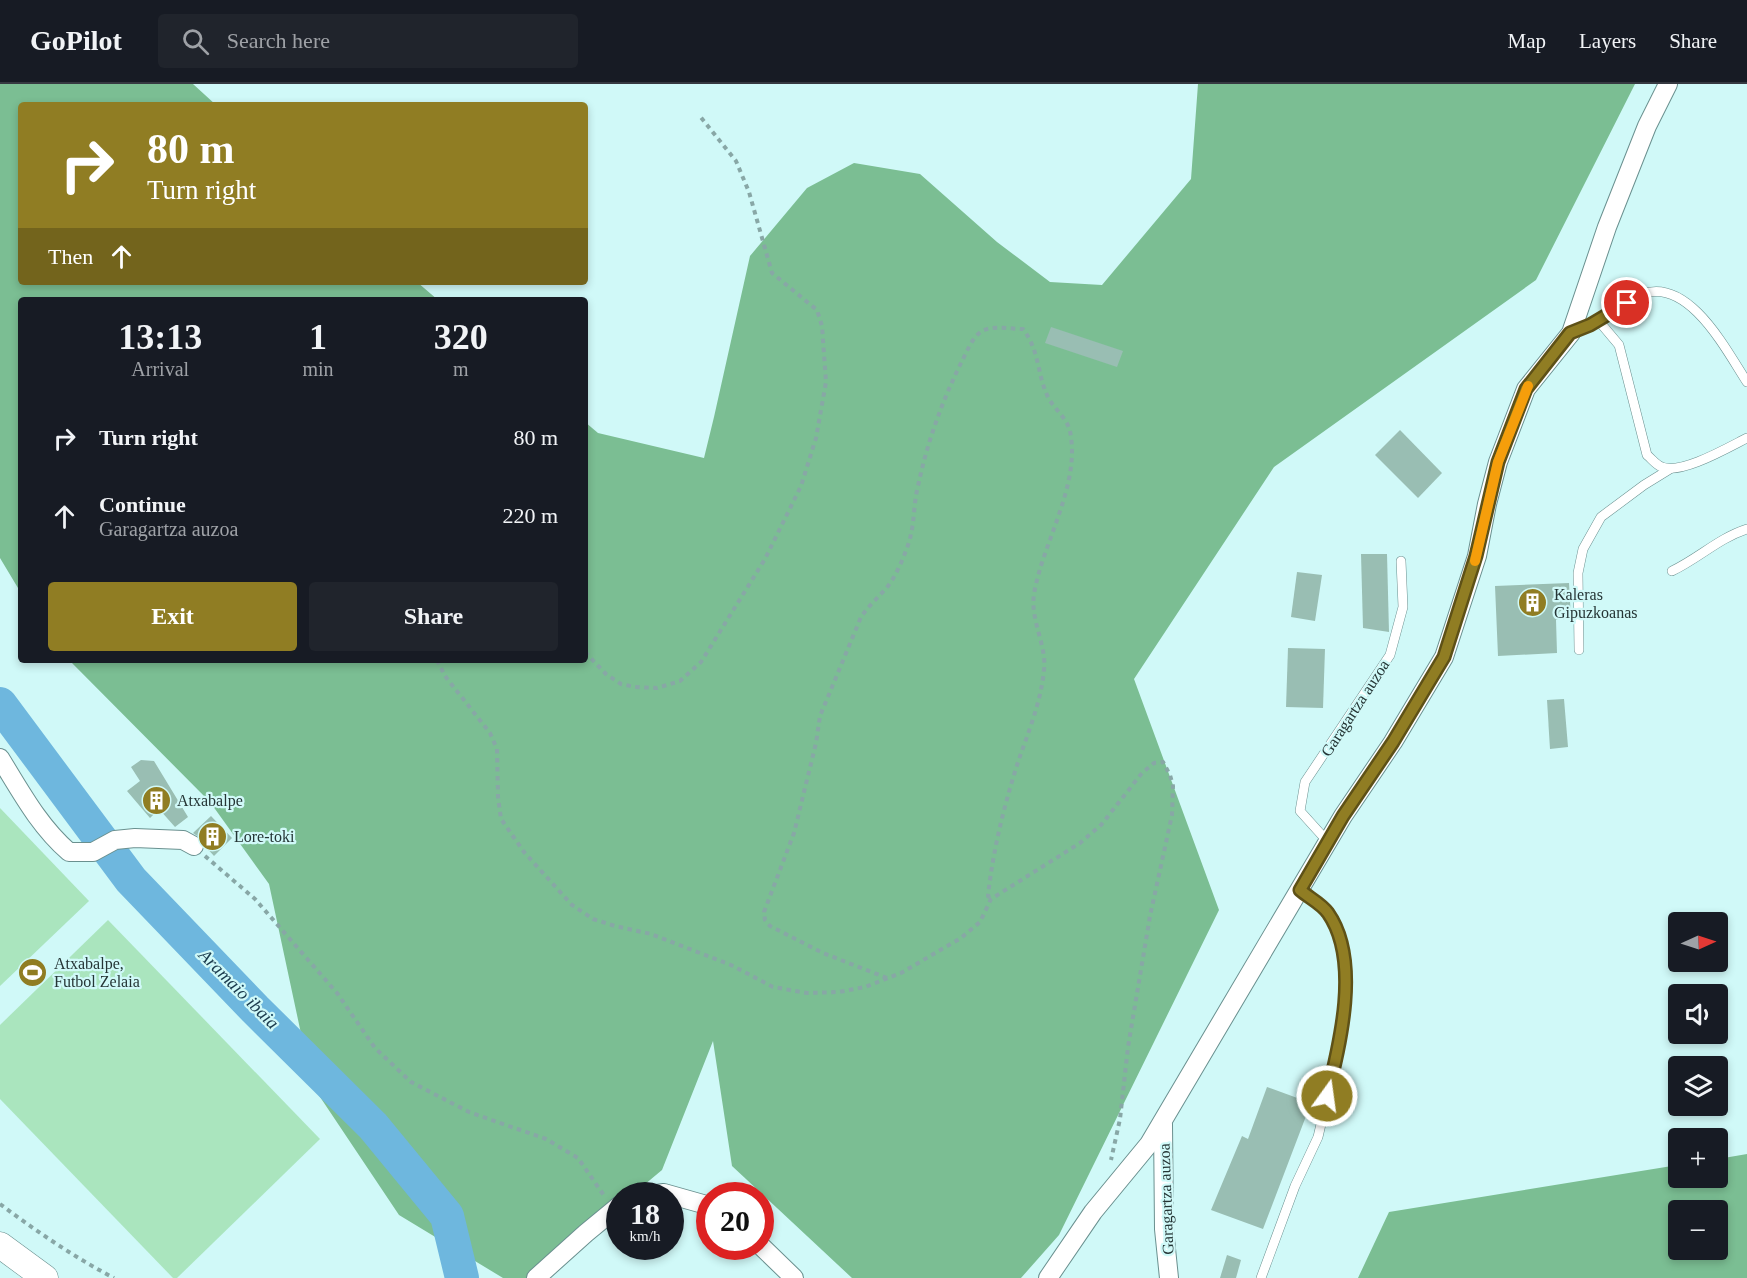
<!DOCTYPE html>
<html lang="en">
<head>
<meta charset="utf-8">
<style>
  :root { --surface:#171b24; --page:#20242c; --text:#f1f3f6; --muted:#9ea1a6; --line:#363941; --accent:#907d23 }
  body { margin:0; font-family:Georgia,serif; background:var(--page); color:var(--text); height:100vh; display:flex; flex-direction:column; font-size:22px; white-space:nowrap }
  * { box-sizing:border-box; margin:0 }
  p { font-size:20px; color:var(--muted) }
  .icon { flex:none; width:33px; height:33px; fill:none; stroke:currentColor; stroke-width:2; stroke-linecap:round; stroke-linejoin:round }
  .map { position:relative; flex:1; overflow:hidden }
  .panel { position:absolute; left:18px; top:213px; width:570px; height:366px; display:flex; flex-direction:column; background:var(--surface); border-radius:6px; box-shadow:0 3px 9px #0003 }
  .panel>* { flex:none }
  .hud { position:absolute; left:18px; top:18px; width:570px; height:183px; border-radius:6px; box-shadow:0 3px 9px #0003; background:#907d23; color:#fff; overflow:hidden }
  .needle { width:39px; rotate:87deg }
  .tools { position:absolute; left:1668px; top:828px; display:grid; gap:12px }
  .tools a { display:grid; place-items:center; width:60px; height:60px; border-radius:6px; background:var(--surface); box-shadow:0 3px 9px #0003; font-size:30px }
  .speed { position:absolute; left:606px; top:1098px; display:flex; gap:12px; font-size:30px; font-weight:700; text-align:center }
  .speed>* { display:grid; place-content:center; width:78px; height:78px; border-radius:50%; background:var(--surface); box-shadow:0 3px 9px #0003; line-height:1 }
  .speed small { font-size:15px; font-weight:400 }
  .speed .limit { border:9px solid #d22; background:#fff; color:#111 }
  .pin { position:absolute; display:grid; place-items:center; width:51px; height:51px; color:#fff; margin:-26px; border:3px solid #fff; border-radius:50%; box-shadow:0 2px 6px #0007 }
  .me { position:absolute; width:66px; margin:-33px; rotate:14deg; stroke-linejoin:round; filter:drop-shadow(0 0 4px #0008) }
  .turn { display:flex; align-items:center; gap:21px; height:126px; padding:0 30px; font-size:27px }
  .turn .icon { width:78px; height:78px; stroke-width:2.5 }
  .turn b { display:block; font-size:42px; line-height:51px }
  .then { display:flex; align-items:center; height:57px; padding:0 30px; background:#0003; gap:12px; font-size:22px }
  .eta { display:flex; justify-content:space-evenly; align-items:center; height:102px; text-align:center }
  .eta b { font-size:36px; font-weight:700; line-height:42px }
  .primary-button { display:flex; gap:12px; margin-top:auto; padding:12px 30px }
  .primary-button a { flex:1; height:69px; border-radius:6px; background:var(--accent); color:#fff; font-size:24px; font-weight:700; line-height:69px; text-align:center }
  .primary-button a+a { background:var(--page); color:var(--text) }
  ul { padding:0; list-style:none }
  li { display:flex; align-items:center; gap:18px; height:78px; padding:0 30px }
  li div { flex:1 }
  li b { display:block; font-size:22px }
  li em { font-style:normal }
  header { display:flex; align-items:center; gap:36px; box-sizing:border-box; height:84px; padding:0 30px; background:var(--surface); border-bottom:2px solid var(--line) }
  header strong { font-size:28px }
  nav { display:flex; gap:33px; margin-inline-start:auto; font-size:21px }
  .search { width:420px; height:54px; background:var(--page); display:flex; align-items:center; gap:15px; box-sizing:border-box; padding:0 21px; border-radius:6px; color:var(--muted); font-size:22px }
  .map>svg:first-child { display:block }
</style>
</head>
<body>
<header>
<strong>GoPilot</strong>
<div class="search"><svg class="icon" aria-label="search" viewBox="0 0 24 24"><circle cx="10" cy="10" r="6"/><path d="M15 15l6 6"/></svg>Search here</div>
<nav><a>Map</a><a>Layers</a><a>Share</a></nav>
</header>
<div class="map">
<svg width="1747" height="1194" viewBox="0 0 1747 1194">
  <rect width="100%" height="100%" fill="#d0f9f8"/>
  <g fill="#aae5be">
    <path d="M0,724l89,93 -89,85z"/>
    <path d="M108,836l212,219 -143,139h-4l-173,-179v-74z"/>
  </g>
  <g fill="#7bbe93" fill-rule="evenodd">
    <path d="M0,0h193l23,21h-195v177h396l21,18h-417v293l-21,-35z"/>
    <path d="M1198,0h437l-99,196 -262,187 -140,212 85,231 -160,325 -38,43h-169l-120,-112 -19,-125 -51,129 -30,25 -12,1 -1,11 -81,71h-35l-104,-63 -87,-130 -43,-201 -59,-82 -141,-142h516v-238l13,11 106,25 10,-41 36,-161 57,-68 47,-25 66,11 77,68 53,40 52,3 89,-106z"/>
    <path d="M1747,1070v124h-389l31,-66 289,-47v13h40v-19zM1678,1126h40v40h-40z"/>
  </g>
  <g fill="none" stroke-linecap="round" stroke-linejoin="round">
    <path stroke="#6eb7de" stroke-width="34" d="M0,620l131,176 124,129 118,117 74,90 15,62"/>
  </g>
  <g fill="#99beb3">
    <path d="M1051,243l72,24 -6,16 -72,-24z"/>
    <path d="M1400,346l42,43 -24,25 -43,-43z"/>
    <path d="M1361,470h26l2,78 -26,-4z"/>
    <path d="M1297,488l25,3 -7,46 -24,-4z"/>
    <path d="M1569,499l2,36 -15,1 1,33 -59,3 -3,-70z"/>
    <path d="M1288,564l37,1 -2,59 -37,-1z"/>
    <path d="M1564,615l4,48 -18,2 -3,-49z"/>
    <path d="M141,676l13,1 34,56 -13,10 -16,-18 -9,9 -23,-27 13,-10 -9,-14z"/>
    <path d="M211,732l21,22 -18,18 -9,-10 -2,-6 -10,-7z"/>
    <path d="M1267,1003l44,16 -48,126 -52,-19 31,-74 6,3z"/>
    <path d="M1227,1171l14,5 -5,18h-16z"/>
  </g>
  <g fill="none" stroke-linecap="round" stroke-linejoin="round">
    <defs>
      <g id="service">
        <path d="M1598,236l21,25 28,110c5,4 9,10 15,12 19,8 67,-20 85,-29"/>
        <path d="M1573,248c17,-7 33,-16 49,-26 6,-4 13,-10 20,-12 47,-17 84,56 105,88"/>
        <path d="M1672,487c27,-13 47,-33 75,-42"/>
        <path d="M1579,566l-1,-77 5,-24 18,-32 43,-32 26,-16"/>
        <path d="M1328,758l-28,-31 5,-29 85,-127 13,-48 -2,-46"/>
        <path d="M1261,1194l34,-92 23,-49 19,-81 8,-61 2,-24 -6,-29 -14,-30 -27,-22"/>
      </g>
      <g id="minor">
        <path d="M0,674c21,34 39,68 69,94h24l22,-12 20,-2 48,2 11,6"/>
        <path d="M1163,1040l1,105 5,49"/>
        <path d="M643,1112l21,-3 46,13"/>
        <path d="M760,1161l34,33"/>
        <path d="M536,1194l50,-45 34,-28"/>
        <path d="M1048,1194l45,-66 56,-68 194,-328 50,-74 51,-85 33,-101 10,-52 11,-42 28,-73 45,-56 36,-106 40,-101 21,-42"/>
      </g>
      <path id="secondary" d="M0,1161l45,33"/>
    </defs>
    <use href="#service" stroke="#6a908f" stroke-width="10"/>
    <use href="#minor" stroke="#6a908f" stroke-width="20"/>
    <use href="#secondary" stroke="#6a908f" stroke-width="27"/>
    <g stroke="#88a7a6" stroke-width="4" stroke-dasharray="4.5 4.5" stroke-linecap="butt">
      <path d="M585,568l21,22 15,10 14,3 22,1 23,-7 21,-19 64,-103 36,-73 15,-48 10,-56 -4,-56 -5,-16 -45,-37 -23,-81 -13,-31 -37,-46"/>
      <path d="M437,576l8,16 45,57 7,16 1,48 3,22 23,33 48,53 21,14 22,7 36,8 80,31 42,22 34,6 32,-1 26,-5 36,-14 60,-35 19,-16 11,-23 89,-56 21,-18 41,-52 12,-10 9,-1 7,13 3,11 -1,29 -22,101 -22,131 -8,72 -9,41"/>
      <path d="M205,772l50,43 82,94 38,55 36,34 58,30 77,27 32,19 27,39"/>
      <path d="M887,894l-64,-25 -53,-27 -5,-6 -1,-8 30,-79 22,-90 4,-27 41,-99c8,-12 18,-20 27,-31 9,-12 15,-27 20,-41 7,-20 5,-39 10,-59 9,-43 24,-85 44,-125 5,-9 10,-24 20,-30 12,-6 29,-2 41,-2 17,22 14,46 25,68 6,12 19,21 22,34 11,54 -27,110 -36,163 -4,27 13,51 10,76 -3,32 -16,63 -26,92 -14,44 -25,88 -30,134l3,3"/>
      <path d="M0,1120c36,27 74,53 114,74"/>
    </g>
    <use href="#service" stroke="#fff" stroke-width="9"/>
    <use href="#minor" stroke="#fff" stroke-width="18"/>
    <use href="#secondary" stroke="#fff" stroke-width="26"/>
  </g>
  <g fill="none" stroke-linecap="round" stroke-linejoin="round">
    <defs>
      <path id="route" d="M1327,1012c13,-52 34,-136 1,-183 -6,-9 -20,-16 -28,-23l43,-74 50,-74 51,-85 32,-101 22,-94 28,-73 44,-56 20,-8 37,-22"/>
    </defs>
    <use href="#route" stroke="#5e5117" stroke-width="15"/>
    <use href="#route" stroke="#907d23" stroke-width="10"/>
    <path stroke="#f59e0b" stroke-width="10" d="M1475,477l23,-99 30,-76"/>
  </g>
  <defs>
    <symbol id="building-disc" viewBox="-11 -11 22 22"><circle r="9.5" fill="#907d23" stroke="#d0f9f8"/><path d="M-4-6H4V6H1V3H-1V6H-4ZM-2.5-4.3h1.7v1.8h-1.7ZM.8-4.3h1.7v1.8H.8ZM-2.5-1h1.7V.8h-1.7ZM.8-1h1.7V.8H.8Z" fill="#fff"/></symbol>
    <symbol id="stadium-disc" viewBox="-11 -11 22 22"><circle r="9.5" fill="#907d23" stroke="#d0f9f8"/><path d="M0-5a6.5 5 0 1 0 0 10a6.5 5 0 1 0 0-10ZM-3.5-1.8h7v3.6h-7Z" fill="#fff"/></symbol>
  </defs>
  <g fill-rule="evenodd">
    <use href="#building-disc" x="1516" y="502" width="33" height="33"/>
    <use href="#building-disc" x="140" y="700" width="33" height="33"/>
    <use href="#building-disc" x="196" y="736" width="33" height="33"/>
    <use href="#stadium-disc" x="16" y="872" width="33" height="33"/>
  </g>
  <g text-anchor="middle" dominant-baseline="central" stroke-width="4.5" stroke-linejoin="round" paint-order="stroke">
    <g font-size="16" fill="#253535" stroke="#d0f9f8" text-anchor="start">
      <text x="1554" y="510">Kaleras<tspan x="1554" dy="18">Gipuzkoanas</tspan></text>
      <text x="177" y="716">Atxabalpe</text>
      <text x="234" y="752">Lore-toki</text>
      <text x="54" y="879">Atxabalpe,<tspan x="54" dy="18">Futbol Zelaia</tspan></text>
    </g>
    <g font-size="16" fill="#253535" stroke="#d0f9f8">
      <text transform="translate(1355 624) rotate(-57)">Garagartza auzoa</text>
      <text transform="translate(1166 1115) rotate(-92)">Garagartza auzoa</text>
    </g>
    <g font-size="18" font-style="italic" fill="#1b3b4d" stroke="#d0f9f8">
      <text transform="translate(239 905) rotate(45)">Aramaio ibaia</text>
    </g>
  </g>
</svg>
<div class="tools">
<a><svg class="needle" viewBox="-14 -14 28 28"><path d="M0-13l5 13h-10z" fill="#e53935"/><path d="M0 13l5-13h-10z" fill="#9ea1a6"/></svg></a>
<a><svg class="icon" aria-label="sound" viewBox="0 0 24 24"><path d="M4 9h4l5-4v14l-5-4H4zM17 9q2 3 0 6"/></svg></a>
<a><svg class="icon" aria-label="layers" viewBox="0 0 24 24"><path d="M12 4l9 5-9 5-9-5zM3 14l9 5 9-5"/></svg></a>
<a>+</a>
<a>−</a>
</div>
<div class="speed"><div>18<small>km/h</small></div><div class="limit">20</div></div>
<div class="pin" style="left:1627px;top:219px;background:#d93025"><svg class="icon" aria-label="arrive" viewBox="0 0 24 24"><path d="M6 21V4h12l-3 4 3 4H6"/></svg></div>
<svg class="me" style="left:1327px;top:1012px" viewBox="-20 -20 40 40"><circle r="17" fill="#907d23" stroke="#fff" stroke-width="3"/><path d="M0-11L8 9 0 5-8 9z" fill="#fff"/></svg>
<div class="hud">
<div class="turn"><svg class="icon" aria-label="right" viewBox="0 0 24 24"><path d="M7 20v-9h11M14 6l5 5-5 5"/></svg><div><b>80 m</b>Turn right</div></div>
<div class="then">Then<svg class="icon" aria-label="ahead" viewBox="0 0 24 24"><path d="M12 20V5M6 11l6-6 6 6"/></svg></div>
</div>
<section class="panel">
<div class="eta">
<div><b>13:13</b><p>Arrival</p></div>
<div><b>1</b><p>min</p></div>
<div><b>320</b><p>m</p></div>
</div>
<ul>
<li><svg class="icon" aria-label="right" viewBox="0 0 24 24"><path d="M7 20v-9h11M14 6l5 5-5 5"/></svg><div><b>Turn right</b></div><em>80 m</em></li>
<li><svg class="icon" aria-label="ahead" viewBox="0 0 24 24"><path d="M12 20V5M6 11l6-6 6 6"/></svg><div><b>Continue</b><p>Garagartza auzoa</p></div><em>220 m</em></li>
</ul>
<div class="primary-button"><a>Exit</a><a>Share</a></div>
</section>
</div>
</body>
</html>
